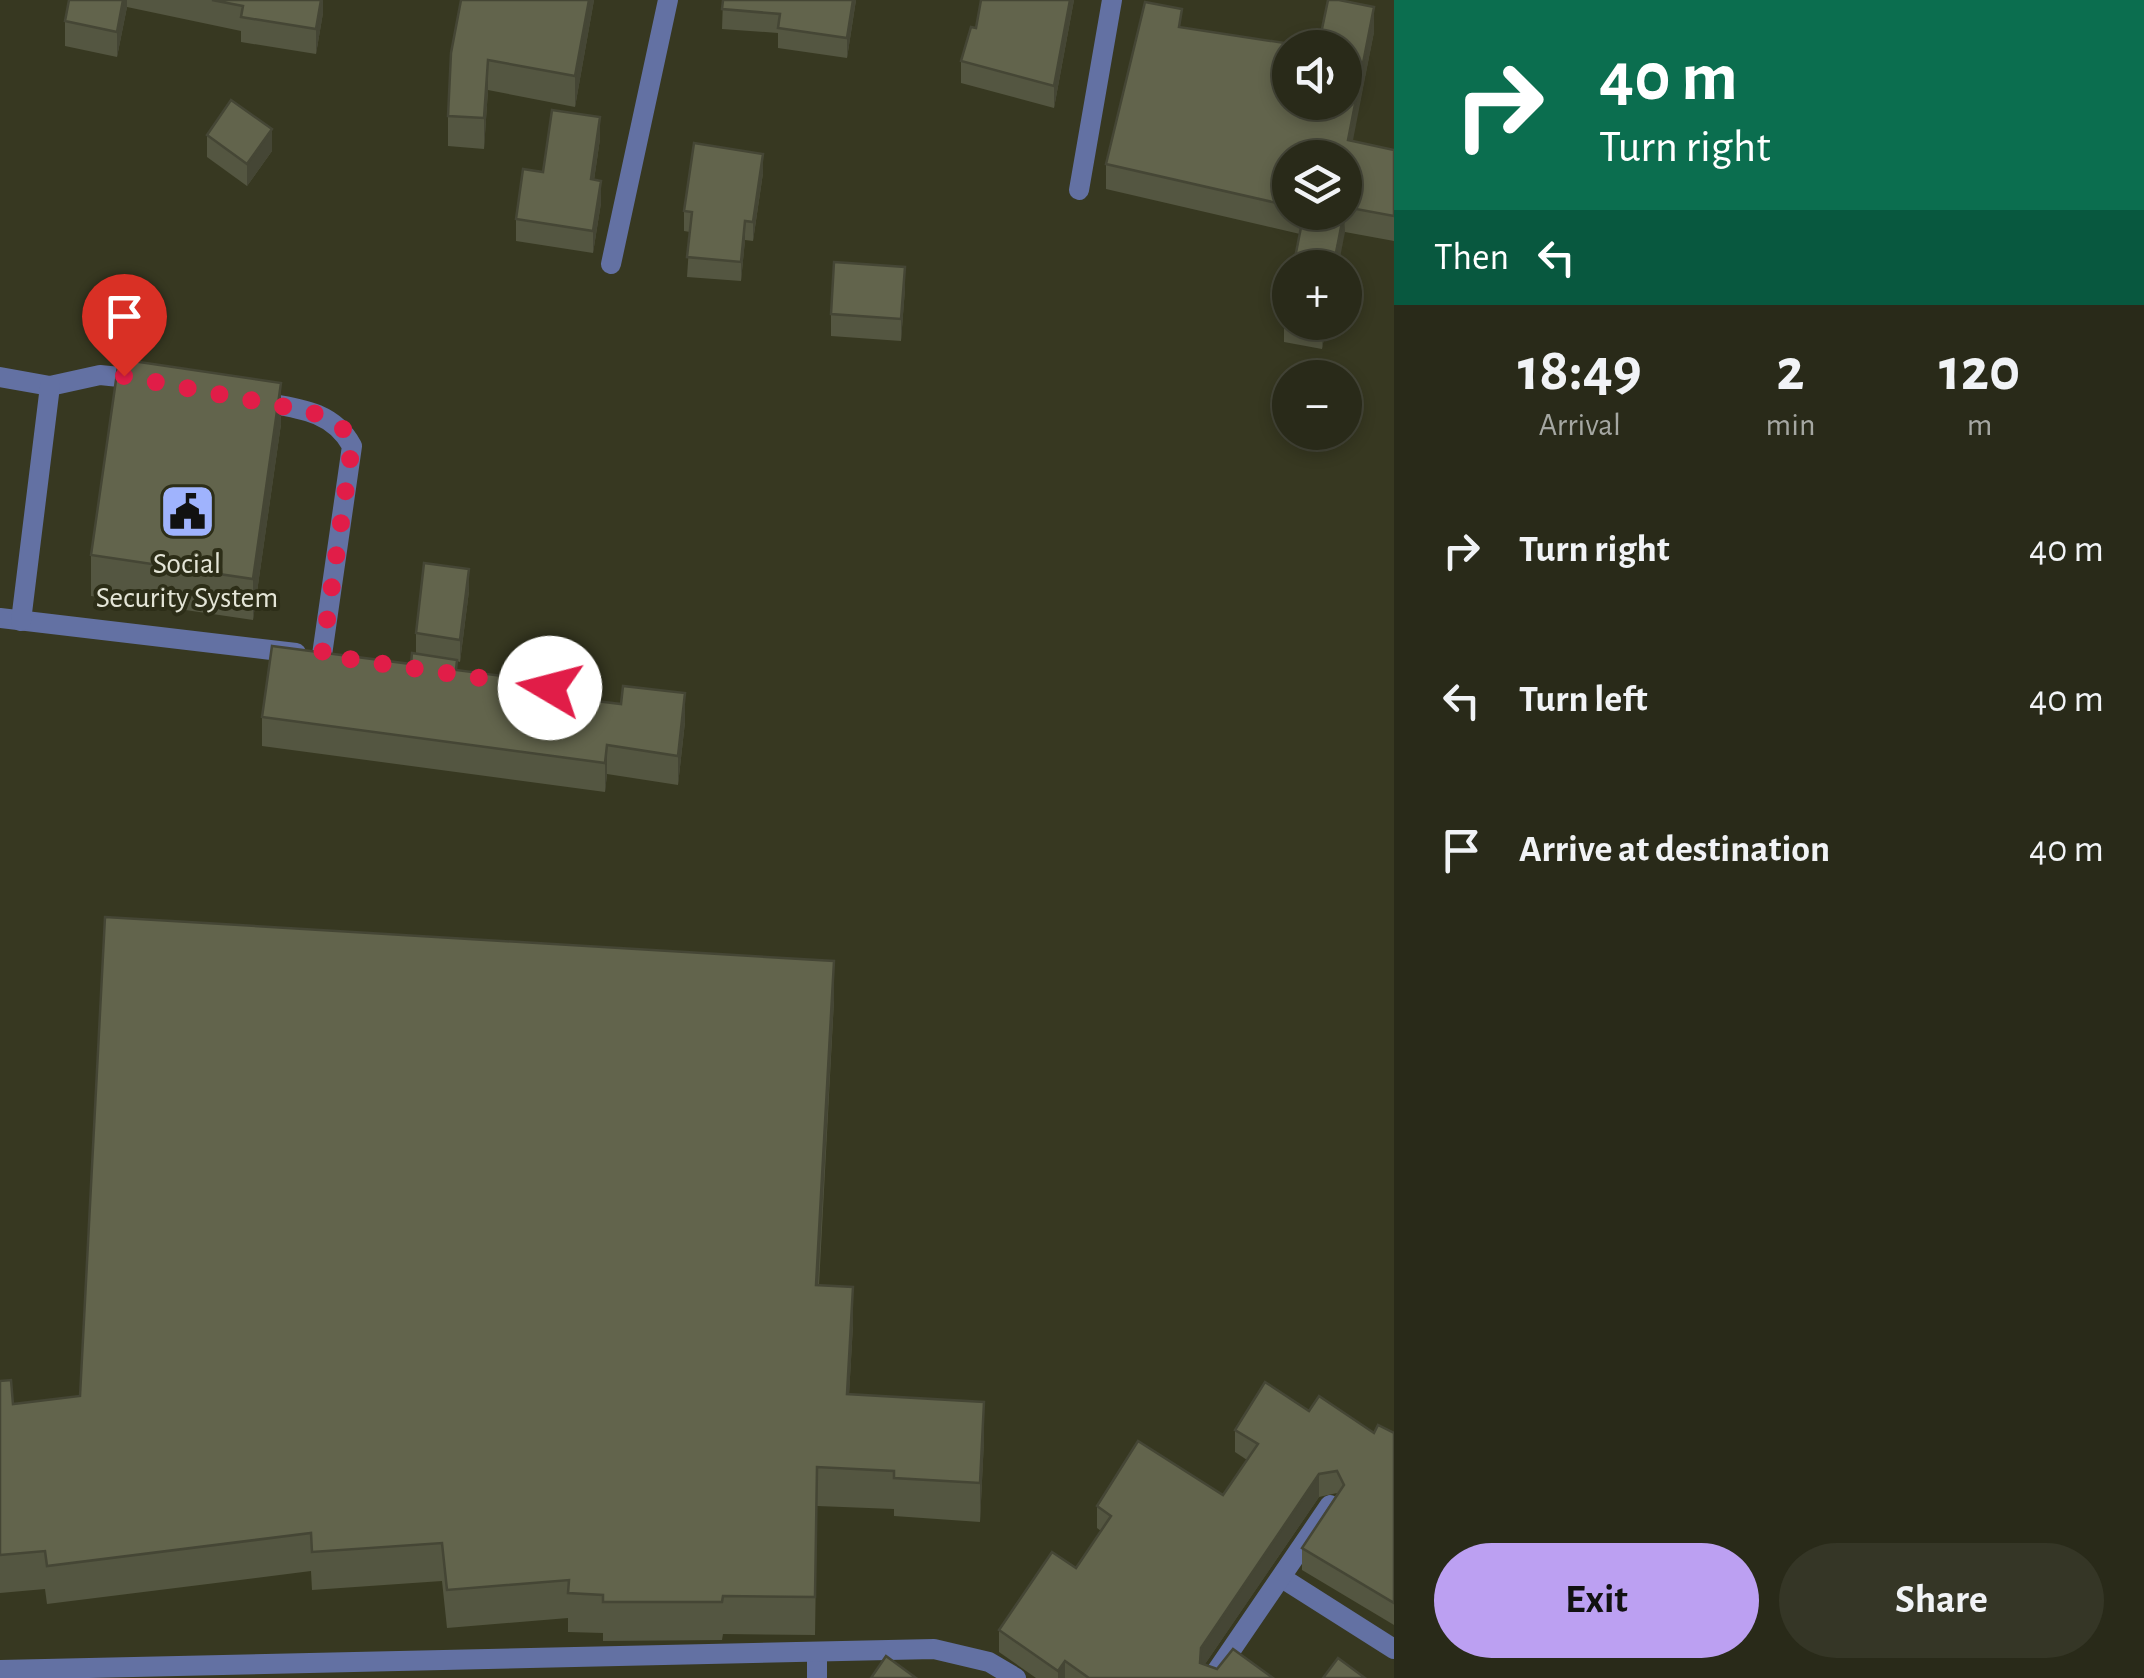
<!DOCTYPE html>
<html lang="en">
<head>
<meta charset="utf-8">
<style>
  :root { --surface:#292a19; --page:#353626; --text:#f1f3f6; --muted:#a5a7a2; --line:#454638; --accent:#bca0f2 }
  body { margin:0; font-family:"Alegreya Sans",sans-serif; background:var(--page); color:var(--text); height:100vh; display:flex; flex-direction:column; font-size:38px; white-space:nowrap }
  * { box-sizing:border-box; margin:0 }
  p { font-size:32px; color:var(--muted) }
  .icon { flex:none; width:55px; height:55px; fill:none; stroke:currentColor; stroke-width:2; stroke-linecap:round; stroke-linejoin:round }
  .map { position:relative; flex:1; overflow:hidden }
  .panel { display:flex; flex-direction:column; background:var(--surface); width:750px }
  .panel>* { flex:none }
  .top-card { background:#0b6e4f; color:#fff; overflow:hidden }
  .controls { position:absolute; left:1272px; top:30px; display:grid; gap:20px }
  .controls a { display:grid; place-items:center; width:90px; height:90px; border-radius:50%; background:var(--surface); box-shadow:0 5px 15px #0003,0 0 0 2px var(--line); font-size:50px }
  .pin { position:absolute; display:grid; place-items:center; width:85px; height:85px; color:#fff; margin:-102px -42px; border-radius:50% 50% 50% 0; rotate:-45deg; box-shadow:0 0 10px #0007 }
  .pin .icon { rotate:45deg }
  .me { position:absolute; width:110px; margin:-55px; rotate:278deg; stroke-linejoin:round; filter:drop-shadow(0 0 8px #0008) }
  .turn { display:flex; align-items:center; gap:35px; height:210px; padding:0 40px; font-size:45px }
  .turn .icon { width:130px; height:130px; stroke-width:2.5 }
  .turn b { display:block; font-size:70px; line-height:85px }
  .then { display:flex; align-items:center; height:95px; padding:0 40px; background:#0003; gap:20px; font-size:38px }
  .eta { display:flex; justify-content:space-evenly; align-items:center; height:170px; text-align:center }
  .eta b { font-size:60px; font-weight:600; line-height:70px }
  .action { display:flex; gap:20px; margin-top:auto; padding:20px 40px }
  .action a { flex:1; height:115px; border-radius:60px; background:var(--accent); color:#111; font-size:40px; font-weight:600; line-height:115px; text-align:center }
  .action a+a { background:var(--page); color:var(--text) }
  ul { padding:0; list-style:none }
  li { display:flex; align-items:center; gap:30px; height:150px; padding:0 40px }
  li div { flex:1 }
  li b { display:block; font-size:38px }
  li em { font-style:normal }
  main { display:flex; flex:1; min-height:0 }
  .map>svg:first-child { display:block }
</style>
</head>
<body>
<main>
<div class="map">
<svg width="1394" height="1678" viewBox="0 0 1394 1678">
  <rect width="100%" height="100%" fill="#373821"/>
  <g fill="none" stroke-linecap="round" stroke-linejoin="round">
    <g stroke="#6371a3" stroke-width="20">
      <path d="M0,377l50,9 50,-11 39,4"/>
      <path d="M256,401c38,7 76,8 96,45l-30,209"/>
      <path d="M0,618l296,35"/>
      <path d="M21,621l29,-235"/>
    </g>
    <g stroke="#6371a3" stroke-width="20">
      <path d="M1079,190l33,-190"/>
      <path d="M611,264l57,-264"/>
      <path d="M1282,1578l112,71"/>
      <path d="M817,1653v25"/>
      <path d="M0,1670l934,-21 55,13 27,16"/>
      <path d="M1212,1678l118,-173"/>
    </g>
  </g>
  <g fill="#545641" fill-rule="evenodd">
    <path d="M69,0h254v13l-7,41 -75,-12v-11l-114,-24 -10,50 -52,-11v-25z"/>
    <path d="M461,0h133l-19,107 -87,-17 -4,59 -36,-3v-30z"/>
    <path d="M723,0h133l-9,58 -69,-10v-15l-56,-4z"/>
    <path d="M981,0h93l-20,108 -93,-25v-22l15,-33z"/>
    <path d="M1182,27l108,75 84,-70 -22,109 42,9v91l-49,-9 -45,2 -194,-45v-25zM1290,158h55v54h-55z"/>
    <path d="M207,135l65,16 -25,35 -40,-29z"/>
    <path d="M600,139l-6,41 7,23 -8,50 -77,-12v-22l27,-47z"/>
    <path d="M763,173l-10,68 -8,-1 -4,41 -54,-4 3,-45 -6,-1v-20z"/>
    <path d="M1290,285v37h37l-5,27 -38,-7v-25z"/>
    <path d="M905,289l-4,52 -70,-5v-22z"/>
    <path d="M281,424l-28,196 -162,-24v-41z"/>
    <path d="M469,591l-9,71 -3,-1v9l92,25 136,27 -7,63 -71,-11 -2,18 -343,-46v-29l149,-53 5,-11v-20z"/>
    <path d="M834,1000l-15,285 34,40 -4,69 135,46 -4,82 -86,-6v-7l-77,-3 -2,129 -92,-1 -1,6 -119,1v-8l-35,-1v-14l-121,10 -5,-47 -130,9 -1,-19 -264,33 -2,-15 -45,4v-212l13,23 67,-8z"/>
    <path d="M1309,1411l65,22h20v192l-92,-55v-22l35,-55 -18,4 -114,167 12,5 56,9h-237l-37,-26v-22l77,-62 25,-37 -4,-3v-22l126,-11 24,-35 -12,-8v-22z"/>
  </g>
  <g fill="#454635">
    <path d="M123,0h4v7l-10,50v-25z"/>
    <path d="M321,0h2v13l-7,41v-25z"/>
    <path d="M589,0h5l-19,107v-31z"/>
    <path d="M853,0h3l-9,58v-20z"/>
    <path d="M1070,0h4l-20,108v-22z"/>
    <path d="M1374,7v25l-26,134v-26z"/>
    <path d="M488,60v30l-4,59v-31z"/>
    <path d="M600,117v22l-9,62v-22z"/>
    <path d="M272,129v22l-25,35v-22z"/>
    <path d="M763,154v19l-10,68v-19z"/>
    <path d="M601,181v22l-8,50v-22z"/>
    <path d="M1344,212l1,20 -7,36h-5z"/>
    <path d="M745,221v19l-4,41v-19z"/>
    <path d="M905,267v22l-4,52v-22z"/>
    <path d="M1323,322h4l-5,27z"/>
    <path d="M281,383v41l-28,196v-41z"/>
    <path d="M469,569v22l-9,71v-22z"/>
    <path d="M685,693v29l-7,63v-29z"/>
    <path d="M607,745v29l-2,18v-29z"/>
    <path d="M834,961v39l-18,323v-38z"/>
    <path d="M853,1287v38l-6,107v-38z"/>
    <path d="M984,1402v38l-4,82v-39z"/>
    <path d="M1319,1474v23l-118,173v-22z"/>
    <path d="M1065,1661v17h-7v-7z"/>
  </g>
  <g fill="#62644c" stroke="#454635" stroke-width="2.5">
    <path d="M69,0h54l-6,32 -52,-11z"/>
    <path d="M212,0h109l-5,29 -75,-12 2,-11z"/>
    <path d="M461,0h128l-14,76 -87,-16 -4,58 -36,-2 3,-63z"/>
    <path d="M723,0h130l-6,38 -69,-10 2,-14 -58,-5z"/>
    <path d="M981,0h89l-16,86 -93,-25 10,-34 5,1z"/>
    <path d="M1328,0h11l35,7 -26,133 46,10v66l-49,-9v-49h-55v48l-184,-42 39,-162 37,7 -3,18 138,21h-27v54h55v-54h-27z"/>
    <path d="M231,100l41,29 -25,35 -40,-29z"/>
    <path d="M552,110l48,7 -9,62 10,2 -8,50 -77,-12 7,-50 20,3z"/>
    <path d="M694,143l69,11 -10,68 -8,-1 -4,41 -54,-5 5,-45 -8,-1z"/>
    <path d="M1304,212h40l-11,56h-40z"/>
    <path d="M834,262l71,5 -4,52 -70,-5z"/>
    <path d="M1290,285v33l-6,-1z"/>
    <path d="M119,359l162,24 -28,196 -162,-24z"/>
    <path d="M424,563l45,6 -9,71 -44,-7z"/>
    <path d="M272,646l139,18 1,-11 45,7 -1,10 93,12 -2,13 74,9 2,-18 62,7 -7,63 -71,-11 -2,18 -343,-46z"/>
    <path d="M105,917l729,44 -18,324 37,2 -6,107 137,8 -4,81 -86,-5v-7l-77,-4 -2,130 -92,-1 -1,6h-119v-7l-35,-2 1,-13 -122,10 -5,-47 -130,9 -1,-19 -264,33 -2,-15 -45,4v-174l11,-1 2,24 67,-8z"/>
    <path d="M1265,1382l44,29 10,-15 55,37 4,-8 16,8v170l-92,-55 42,-63 -7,-14 -18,3 -118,174 -1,15 17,6 16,-20 40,29h-184l-24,-17 -7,10 -59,-41 53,-78 24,16 35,-52 -14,-10 41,-65 85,54 35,-51 -23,-14z"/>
    <path d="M886,1656l30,22h-45z"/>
    <path d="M1338,1658l27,20h-42z"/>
  </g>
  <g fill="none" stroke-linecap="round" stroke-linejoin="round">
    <path stroke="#e11d48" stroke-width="18" stroke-dasharray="0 32.4" d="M124,376l188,36 31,17 9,17 -30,209 228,33"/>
  </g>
  <defs>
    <symbol id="civic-square" viewBox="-11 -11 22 22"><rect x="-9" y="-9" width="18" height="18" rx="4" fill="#9fb3fd" stroke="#2d2e18"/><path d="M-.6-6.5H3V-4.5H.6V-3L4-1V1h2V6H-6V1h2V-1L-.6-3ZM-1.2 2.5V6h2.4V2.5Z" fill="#111"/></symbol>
  </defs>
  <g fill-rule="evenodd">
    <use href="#civic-square" x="156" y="480" width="63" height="63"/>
  </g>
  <g text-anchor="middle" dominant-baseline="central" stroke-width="8" stroke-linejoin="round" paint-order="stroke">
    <g font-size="30" fill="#e4e5d7" stroke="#2d2e18">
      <text x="187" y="564">Social<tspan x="187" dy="34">Security System</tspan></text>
    </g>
  </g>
</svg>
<div class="controls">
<a><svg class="icon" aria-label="sound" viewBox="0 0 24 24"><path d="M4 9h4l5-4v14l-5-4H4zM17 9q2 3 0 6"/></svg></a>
<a><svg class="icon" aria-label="layers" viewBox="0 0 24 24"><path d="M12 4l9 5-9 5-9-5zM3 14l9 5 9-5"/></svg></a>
<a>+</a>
<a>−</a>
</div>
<div class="pin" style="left:124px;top:376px;background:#d93025"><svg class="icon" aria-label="arrive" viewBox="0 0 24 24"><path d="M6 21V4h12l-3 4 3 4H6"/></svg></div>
<svg class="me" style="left:550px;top:688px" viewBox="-20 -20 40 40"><circle r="19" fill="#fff"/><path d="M0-13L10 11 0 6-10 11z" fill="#e11d48"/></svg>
</div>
<section class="panel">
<div class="top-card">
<div class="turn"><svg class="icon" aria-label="right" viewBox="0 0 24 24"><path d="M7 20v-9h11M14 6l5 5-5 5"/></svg><div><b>40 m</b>Turn right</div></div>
<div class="then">Then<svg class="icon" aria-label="left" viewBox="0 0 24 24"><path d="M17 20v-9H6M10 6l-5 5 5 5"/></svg></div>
</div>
<div class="eta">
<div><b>18:49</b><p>Arrival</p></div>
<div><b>2</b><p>min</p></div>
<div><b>120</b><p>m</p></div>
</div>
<ul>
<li><svg class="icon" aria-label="right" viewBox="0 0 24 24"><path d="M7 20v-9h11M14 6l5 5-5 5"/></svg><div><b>Turn right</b></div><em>40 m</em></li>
<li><svg class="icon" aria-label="left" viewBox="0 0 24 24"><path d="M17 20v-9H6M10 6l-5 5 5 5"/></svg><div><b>Turn left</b></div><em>40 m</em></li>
<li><svg class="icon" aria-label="arrive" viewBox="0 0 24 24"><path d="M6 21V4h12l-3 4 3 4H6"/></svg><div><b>Arrive at destination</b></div><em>40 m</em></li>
</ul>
<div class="action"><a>Exit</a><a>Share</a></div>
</section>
</main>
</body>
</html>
